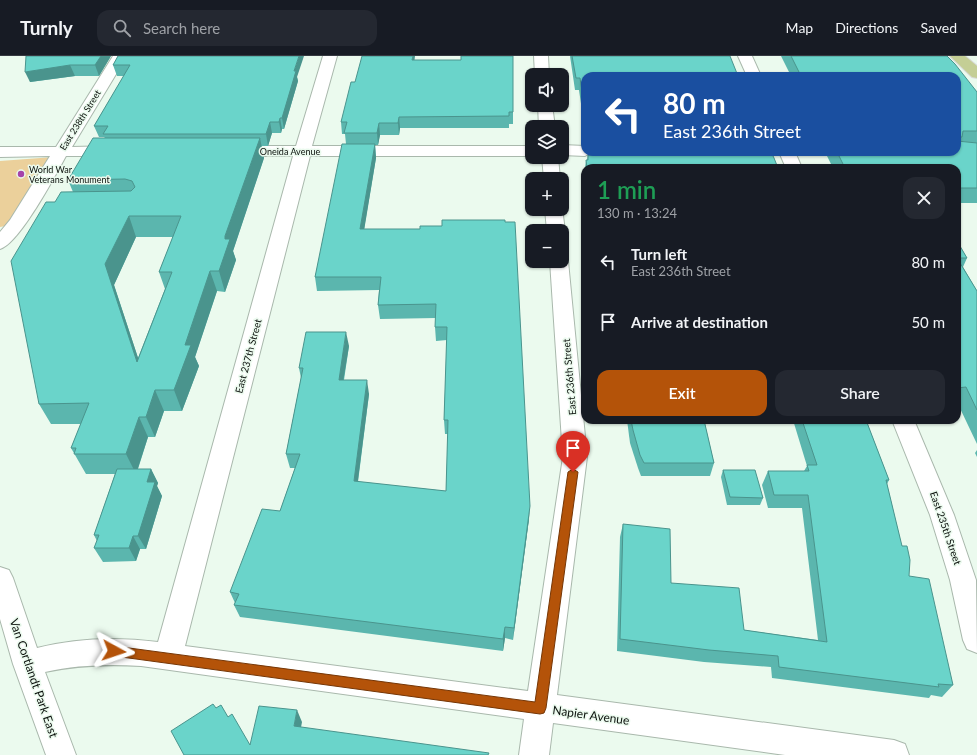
<!DOCTYPE html>
<html lang="en">
<head>
<meta charset="utf-8">
<style>
  :root { --surface:#171b24; --page:#242831; --text:#f1f3f6; --muted:#9ea1a6; --line:#363941; --accent:#b45309 }
  body { margin:0; font-family:Lato,sans-serif; background:var(--page); color:var(--text); height:100vh; display:flex; flex-direction:column; font-size:15px; white-space:nowrap }
  * { box-sizing:border-box; margin:0 }
  p { font-size:13px; color:var(--muted) }
  .icon { flex:none; width:22px; height:22px; fill:none; stroke:currentColor; stroke-width:2; stroke-linecap:round; stroke-linejoin:round }
  .map { position:relative; flex:1; overflow:hidden }
  .panel { position:absolute; left:581px; top:108px; width:380px; height:260px; display:flex; flex-direction:column; background:var(--surface); border-radius:12px; box-shadow:0 1px 3px #0004 }
  .panel>* { flex:none }
  .banner { position:absolute; left:581px; top:16px; width:380px; height:84px; border-radius:12px; box-shadow:0 1px 3px #0004; background:#1a4fa0; color:#fff; overflow:hidden }
  .buttons { position:absolute; left:525px; top:12px; display:grid; gap:8px }
  .buttons a { display:grid; place-items:center; width:44px; height:44px; border-radius:8px; background:var(--surface); box-shadow:0 1px 3px #0004; font-size:20px }
  .pin { position:absolute; display:grid; place-items:center; width:34px; height:34px; color:#fff; margin:-41px -17px; border-radius:50% 50% 50% 0; rotate:-45deg; box-shadow:0 0 4px #0007 }
  .pin .icon { rotate:45deg }
  .me { position:absolute; width:44px; margin:-22px; rotate:95deg; stroke-linejoin:round; filter:drop-shadow(0 0 3px #0008) }
  .turn { display:flex; align-items:center; gap:14px; height:84px; padding:0 16px; font-size:18px }
  .turn .icon { width:52px; height:52px; stroke-width:2.5 }
  .turn b { display:block; font-size:28px; line-height:34px }
  .round { display:grid; place-items:center; flex:none; width:42px; height:42px; border-radius:12px; background:var(--page) }
  .summary { display:flex; align-items:center; justify-content:space-between; height:68px; padding:0 16px }
  h1 { font-size:24px; font-weight:600; line-height:30px; color:#1e9e55 }
  .action { display:flex; gap:8px; margin-top:auto; padding:8px 16px }
  .action a { flex:1; height:46px; border-radius:12px; background:var(--accent); color:#fff; font-size:16px; font-weight:600; line-height:46px; text-align:center }
  .action a+a { background:var(--page); color:var(--text) }
  ul { padding:0; list-style:none }
  li { display:flex; align-items:center; gap:12px; height:60px; padding:0 16px }
  li div { flex:1 }
  li b { display:block; font-size:15px }
  li em { font-style:normal }
  header { display:flex; align-items:center; gap:24px; box-sizing:border-box; height:56px; padding:0 20px; background:var(--surface); border-bottom:1px solid var(--line) }
  header strong { font-size:19px }
  nav { display:flex; gap:22px; margin-inline-start:auto; font-size:14px }
  .search { width:280px; height:36px; background:var(--page); display:flex; align-items:center; gap:10px; box-sizing:border-box; padding:0 14px; border-radius:12px; color:var(--muted); font-size:15px }
  .map>svg:first-child { display:block }
</style>
</head>
<body>
<header>
<strong>Turnly</strong>
<div class="search"><svg class="icon" aria-label="search" viewBox="0 0 24 24"><circle cx="10" cy="10" r="6"/><path d="M15 15l6 6"/></svg>Search here</div>
<nav><a>Map</a><a>Directions</a><a>Saved</a></nav>
</header>
<div class="map">
<svg width="977" height="699" viewBox="0 0 977 699">
  <rect width="100%" height="100%" fill="#ebfaee"/>
  <path fill="#ebd09b" d="M54,101l-43,68 -11,2v-66z"/>
  <g fill="none" stroke-linecap="round" stroke-linejoin="round">
    <defs>
      <g id="minor">
        <path d="M113,0h14l-55,91 43,-1 6,2 2,3 -2,3 -6,2h-49c-11,20 -47,88 -66,93v-17l10,-12 40,-64 -50,1v-10h56z"/>
        <path d="M323,0h14l-25,90h220v10h-222l-125,490 343,45 35,-234 -13,-196h12v-5l4,1 2,4 19,196 -30,238 337,45 11,4 4,11h-124l-232,-32 -4,32h-30l5,-36 -383,-53c-33,-2 -64,-1 -96,6l31,83h-30l-33,-91 -13,-45v-52l9,3 4,8 24,70c40,-10 81,-11 121,-6l135,-486h-60l-6,-2 -2,-3 2,-3 6,-2h63z"/>
        <path d="M534,0h14l1,19h-14z"/>
        <path d="M738,0h14l9,20h-14z"/>
        <path d="M538,49h14l3,22h-16z"/>
        <path d="M562,89l23,1v6h7l-7,4 -23,-1z"/>
        <path d="M779,96h16l7,16h-16z"/>
        <path d="M542,101h16l2,22h-16z"/>
        <path d="M562,152l3,23 -3,4v-4h-15l-2,-22z"/>
        <path d="M892,364h22l40,95 22,65 1,73 -10,-4 -4,-9 -13,-60 -20,-65z"/>
      </g>
      <path id="major" d="M950,0h15l12,10v12l-5,-1z"/>
    </defs>
    <use href="#minor" stroke="#a9b8ac" stroke-width="2"/>
    <use href="#major" stroke="#d8d9d8" stroke-width="2"/>
    <use href="#minor" fill="#fff" fill-rule="evenodd"/>
    <use href="#major" fill="#c4ce95" fill-rule="evenodd"/>
  </g>
  <g fill="#5bb6ae" fill-rule="evenodd">
    <path d="M26,0h85l-12,20h-24l-45,6z"/>
    <path d="M118,0l179,21 1,4 -14,48h-2l-1,4h-9l-4,13h-6l2,12 -31,93 3,9 -11,32 -8,-1 -22,66 4,9 -17,45h-18l-9,26h-7l-10,32h13l7,14 -1,3 5,10 -16,53h-6l-4,12 -33,1 -9,-14 3,-7 -3,-6 21,-61h-29l-15,-26 10,-24h-30l-12,-20 16,-202 18,-10 -5,-12 37,-42 -1,-1h-5l-5,-11 30,-50h-7l-4,-11zM136,181h37l-14,35 6,17 -27,69 -24,-73z"/>
    <path d="M570,0h160l-145,20v55l-6,-41h-4z"/>
    <path d="M781,0h166l30,36v111h-20v-35h-124l-8,-16h132v-76h-166z"/>
    <path d="M414,4l99,52v12h-4v4h-109l-1,7h-19l-2,10h-3l1,13 -12,71h56l109,290 -16,121 -8,-2 -2,13 -263,-34 -6,-12 1,-2 -5,-11 50,-81 15,-43h-5l-4,-14 15,-76 -2,-10 50,-22 -5,34 25,14 -11,88 88,9 2,-57h-3l-1,-14 3,-80 -11,1 -1,-14 1,-9 -56,1 -2,-14 1,-15 -62,1 -2,-14 31,-133 -1,-10h-3l-1,-12 14,-40z"/>
    <path d="M605,96h161l1,2 11,14h-193l1,-8h1l1,-5h21z"/>
    <path d="M957,185l10,17 -4,9 14,24v153l-20,-42z"/>
    <path d="M627,364h77l10,43 -4,13h-69l-3,-8 -8,-25z"/>
    <path d="M793,364h73l23,60 -2,4 22,92 44,109 -11,12 -11,-2 -2,3 -157,-20 -1,-11 -67,-5 -87,-11 3,-114 3,-13 48,59 73,47 74,10 -16,-132h-34l-6,-23 6,-14h36l3,-5z"/>
    <path d="M977,394v7l-2,-4z"/>
    <path d="M723,414l40,28 -3,7h-33l-6,-28z"/>
  </g>
  <g fill="#4a948d">
    <path d="M101,0h10l-12,20 -4,-11z"/>
    <path d="M299,0h5l-7,21 1,4 -14,48 -2,-11 12,-47z"/>
    <path d="M413,0h2l-2,16 -1,-12z"/>
    <path d="M70,9l5,11 -45,6 -5,-10z"/>
    <path d="M399,61l1,11 -1,7 -1,-12z"/>
    <path d="M280,62l2,11 -1,4 -2,-11z"/>
    <path d="M270,66l2,11 -4,13 -2,-12z"/>
    <path d="M379,67l1,12 -2,10 -1,-12z"/>
    <path d="M260,82l4,20 -31,93 3,9 -11,32 -6,-21 6,-35z"/>
    <path d="M375,88l1,14 -14,85 -2,-14z"/>
    <path d="M129,160l7,21 -22,48 32,97 -9,-20 -32,-98z"/>
    <path d="M210,215l7,20 -22,66 4,9 -17,45 -8,-21 11,-45z"/>
    <path d="M346,276l3,14 -8,48 -2,-14z"/>
    <path d="M367,324l2,14 -13,101 -2,-14z"/>
    <path d="M155,334l9,21 -9,26 -9,-20z"/>
    <path d="M139,361l9,20 -12,37 -10,-20z"/>
    <path d="M151,413l7,14 -1,3 5,10 -16,53 -8,-13 9,-54z"/>
    <path d="M530,450l-1,13 -16,121 1,-12z"/>
    <path d="M133,480l7,13 -4,12 -7,-13z"/>
    <path d="M505,571v11l-2,13v-12z"/>
    <path d="M297,654l5,12 -3,16 -5,-12z"/>
  </g>
  <g fill="#6ad4ca" stroke="#4a948d" fill-rule="evenodd">
    <path d="M26,0h75l-6,9h-25l-45,7z"/>
    <path d="M118,0h181l-5,15h2l-14,47h-2l-1,4h-9l-4,12h-163l5,-8h-14l36,-61h-17z"/>
    <path d="M362,0h51l-1,4h49v-4h52v56h-4v4l-110,1 -1,6h-19l-2,10h-33l3,-11h-6l10,-40h4z"/>
    <path d="M572,0h158l8,20h-153v35l-5,-33h-4z"/>
    <path d="M791,0h156l8,8 22,28v39h-14l-1,6h-5v-61h-156z"/>
    <path d="M93,82h167l-35,98v3h5l-11,32h-9l-25,74h6l-17,45h-19l-9,27h-7l-13,37h-52l2,-6h-5l18,-45 -50,1 -28,-143 35,-59h9l6,-10 70,-1 4,-4 -3,-6 -7,-2 -57,1zM129,160h52l-22,56h13l-35,90 -32,-98z"/>
    <path d="M957,85l20,2v45h-20v-20h-112l-8,-16h120z"/>
    <path d="M342,88h33l-15,85h60v-3h22v-6h63v2h10l15,284 -16,122 -9,-1 -2,12 -269,-34 5,-11 -9,-2 32,-83 18,2 20,-57h-14l17,-86h-4l7,-36h40l-7,48h28l-13,101 92,10 2,-71h-4l3,-93h-12l1,-23 -58,1 3,-28h-66z"/>
    <path d="M621,96h145l1,2h5l2,4 4,10h-191l-1,-8h2v-5h37z"/>
    <path d="M957,185l10,17h-10l20,33v119l-11,-23 -9,1z"/>
    <path d="M631,364h73l10,43h-70l-4,-8 -7,-25z"/>
    <path d="M802,364h64l23,60h-3l16,66h5l3,14 -1,16 20,3 24,106 -15,-1 1,3 -160,-20 -1,-11 -69,-6 -89,-11 3,-115 47,5 1,54 68,5 5,42 83,12 -19,-147h-34l-6,-24h41l-2,-6h10z"/>
    <path d="M117,413h34l-4,13h8l-17,54h-5l-4,12h-35l5,-13h-5z"/>
    <path d="M723,414h32l8,28 -33,-1z"/>
    <path d="M213,648l3,4 5,-3 7,12 4,-3 18,31 9,-39 38,4 -3,16 195,27 -1,2h-304l-13,-24z"/>
  </g>
  <path fill="#b45309" stroke="#753606" d="M573,413l5,3 -32,236 -2,5 -4,1 -426,-58 -4,-1 -2,-4 2,-4 4,-1 421,56 33,-230z"/>
  <circle fill="#a543aa" stroke="#ebfaee" stroke-width="1.5" cx="21" cy="118" r="4"/>
  <g text-anchor="middle" dominant-baseline="central" stroke-width="3" stroke-linejoin="round" paint-order="stroke">
    <g font-size="9" fill="#0b100c" stroke="#ebfaee">
      <text transform="translate(80 64) rotate(-58)">East 238th Street</text>
      <text x="290" y="95">Oneida Avenue</text>
    </g>
    <g font-size="9" fill="#0b100c" stroke="#ebfaee" text-anchor="start">
      <text x="29" y="113">World War<tspan x="29" dy="10">Veterans Monument</tspan></text>
    </g>
    <g font-size="10" fill="#0b100c" stroke="#ebfaee">
      <text transform="translate(248 300) rotate(-75)">East 237th Street</text>
      <text transform="translate(569 321) rotate(-95)">East 236th Street</text>
      <text transform="translate(946 472) rotate(71)">East 235th Street</text>
    </g>
    <g font-size="12" fill="#0b100c" stroke="#ebfaee">
      <text transform="translate(34 622) rotate(71)">Van Cortlandt Park East</text>
      <text transform="translate(591 659) rotate(8)">Napier Avenue</text>
    </g>
  </g>
</svg>
<div class="buttons">
<a><svg class="icon" aria-label="sound" viewBox="0 0 24 24"><path d="M4 9h4l5-4v14l-5-4H4zM17 9q2 3 0 6"/></svg></a>
<a><svg class="icon" aria-label="layers" viewBox="0 0 24 24"><path d="M12 4l9 5-9 5-9-5zM3 14l9 5 9-5"/></svg></a>
<a>+</a>
<a>−</a>
</div>
<div class="pin" style="left:573px;top:416px;background:#d93025"><svg class="icon" aria-label="arrive" viewBox="0 0 24 24"><path d="M6 21V4h12l-3 4 3 4H6"/></svg></div>
<svg class="me" style="left:114px;top:595px" viewBox="-20 -20 40 40"><path d="M0-17L14 15 0 8-14 15z" fill="#b45309" stroke="#fff" stroke-width="4"/></svg>
<div class="banner">
<div class="turn"><svg class="icon" aria-label="left" viewBox="0 0 24 24"><path d="M17 20v-9H6M10 6l-5 5 5 5"/></svg><div><b>80 m</b>East 236th Street</div></div>
</div>
<section class="panel">
<div class="summary"><div><h1>1 min</h1><p>130 m · 13:24</p></div><a class="round"><svg class="icon" aria-label="close" viewBox="0 0 24 24"><path d="M6 6l12 12M18 6L6 18"/></svg></a></div>
<ul>
<li><svg class="icon" aria-label="left" viewBox="0 0 24 24"><path d="M17 20v-9H6M10 6l-5 5 5 5"/></svg><div><b>Turn left</b><p>East 236th Street</p></div><em>80 m</em></li>
<li><svg class="icon" aria-label="arrive" viewBox="0 0 24 24"><path d="M6 21V4h12l-3 4 3 4H6"/></svg><div><b>Arrive at destination</b></div><em>50 m</em></li>
</ul>
<div class="action"><a>Exit</a><a>Share</a></div>
</section>
</div>
</body>
</html>
